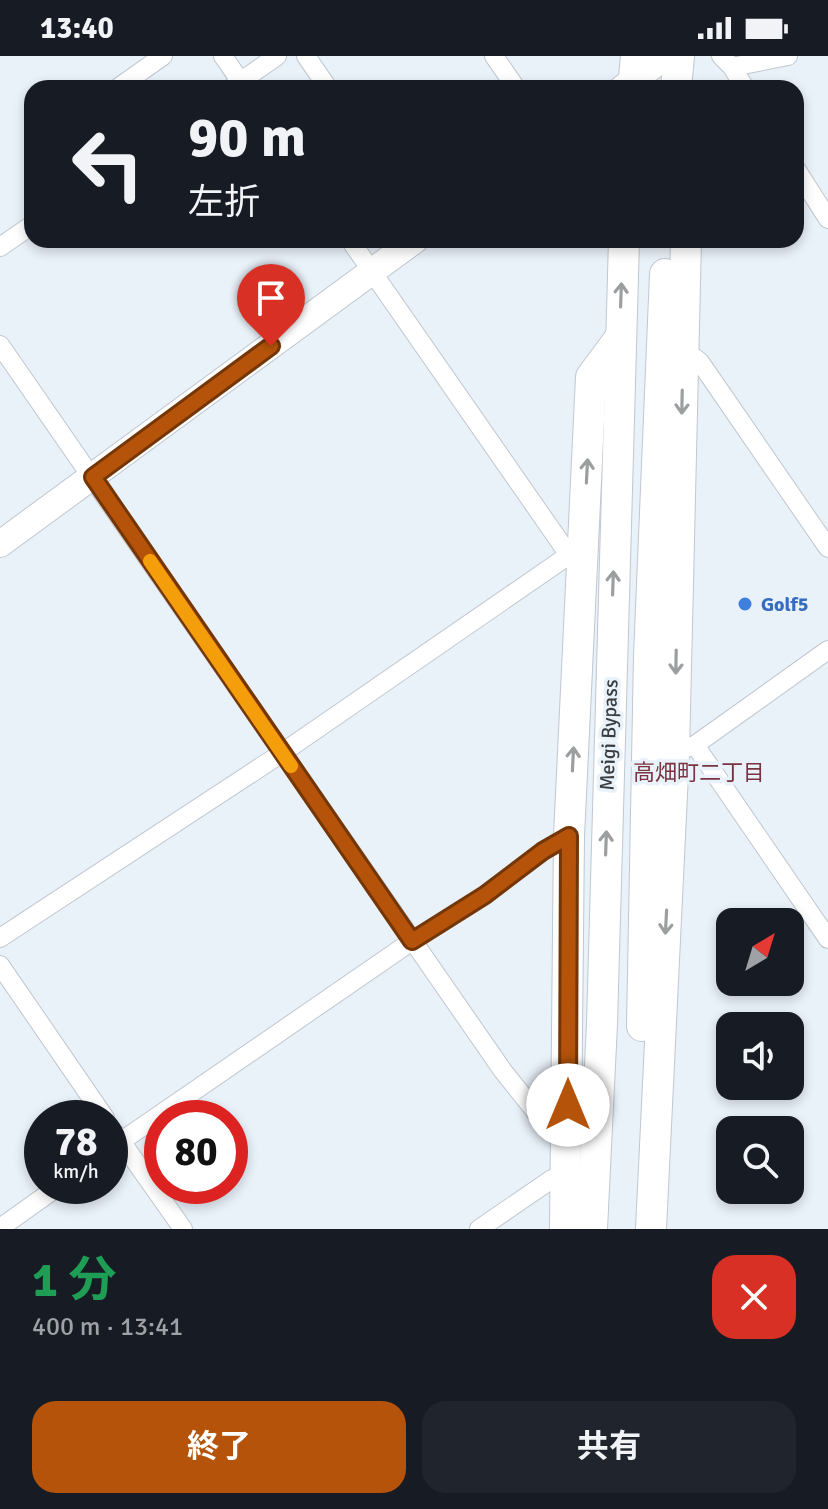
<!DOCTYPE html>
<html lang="ja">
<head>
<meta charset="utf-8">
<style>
  :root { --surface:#171b24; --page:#20242c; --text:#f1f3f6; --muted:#9ea1a6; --accent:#b45309 }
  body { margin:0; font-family:Signika,"Noto Sans JP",sans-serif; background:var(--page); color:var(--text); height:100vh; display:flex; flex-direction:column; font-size:30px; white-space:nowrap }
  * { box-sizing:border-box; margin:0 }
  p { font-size:26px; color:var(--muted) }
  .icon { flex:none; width:44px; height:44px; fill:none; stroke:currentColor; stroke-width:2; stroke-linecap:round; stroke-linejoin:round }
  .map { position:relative; height:1173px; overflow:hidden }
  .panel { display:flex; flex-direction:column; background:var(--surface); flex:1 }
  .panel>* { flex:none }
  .top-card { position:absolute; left:24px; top:24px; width:780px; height:168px; border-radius:24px; box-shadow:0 4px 12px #0003; background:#171b24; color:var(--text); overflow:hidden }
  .needle { width:52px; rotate:38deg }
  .controls { position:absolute; left:716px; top:852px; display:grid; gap:16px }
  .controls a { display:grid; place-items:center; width:88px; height:88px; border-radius:16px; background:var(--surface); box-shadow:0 4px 12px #0003; font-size:40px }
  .speed { position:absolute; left:24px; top:1044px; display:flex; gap:16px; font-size:40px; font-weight:700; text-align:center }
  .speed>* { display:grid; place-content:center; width:104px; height:104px; border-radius:50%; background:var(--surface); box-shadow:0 4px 12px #0003; line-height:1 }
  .speed small { font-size:20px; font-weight:400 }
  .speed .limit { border:12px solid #d22; background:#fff; color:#111 }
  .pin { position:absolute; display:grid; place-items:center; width:68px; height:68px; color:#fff; margin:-82px -34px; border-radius:50% 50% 50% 0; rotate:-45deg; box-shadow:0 0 8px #0007 }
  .pin .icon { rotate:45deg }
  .me { position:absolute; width:88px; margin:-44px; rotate:0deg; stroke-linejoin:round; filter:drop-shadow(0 0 6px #0008) }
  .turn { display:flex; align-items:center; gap:28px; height:168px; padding:0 32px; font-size:36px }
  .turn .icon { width:104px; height:104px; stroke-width:2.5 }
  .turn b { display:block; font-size:56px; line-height:68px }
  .round { display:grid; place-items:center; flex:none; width:84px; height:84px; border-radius:24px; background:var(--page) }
  .overview { display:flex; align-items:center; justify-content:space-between; height:136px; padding:0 32px }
  h1 { font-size:48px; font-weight:700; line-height:60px; color:#1e9e55 }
  .cta { display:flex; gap:16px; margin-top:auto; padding:16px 32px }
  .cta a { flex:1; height:92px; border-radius:24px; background:var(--accent); color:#fff; font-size:32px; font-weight:700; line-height:92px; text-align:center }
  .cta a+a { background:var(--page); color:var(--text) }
  .status { display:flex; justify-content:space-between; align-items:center; height:56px; padding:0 40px; background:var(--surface); direction:ltr }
  .status svg { height:22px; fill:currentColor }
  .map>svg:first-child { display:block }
</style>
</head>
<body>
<div class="status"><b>13:40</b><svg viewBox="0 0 49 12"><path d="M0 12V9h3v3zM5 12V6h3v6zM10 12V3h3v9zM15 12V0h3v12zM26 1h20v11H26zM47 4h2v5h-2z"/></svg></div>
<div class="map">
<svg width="828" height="1173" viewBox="0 0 828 1173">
  <rect width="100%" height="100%" fill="#e9f1f9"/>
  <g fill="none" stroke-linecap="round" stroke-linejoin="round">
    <defs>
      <g id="minor">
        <path d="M223,0l22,32"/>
        <path d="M306,0l22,32"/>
        <path d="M494,0l22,32"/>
        <path d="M721,0l11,11 56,-11"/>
        <path d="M732,11l13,21"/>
        <path d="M119,31l44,-31"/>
        <path d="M231,32l46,-32"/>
        <path d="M796,113l32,50"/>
        <path d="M350,184l219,315 9,2"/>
        <path d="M0,191l32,-22"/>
        <path d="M0,289l503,726 48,60 17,3"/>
        <path d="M683,293l17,13 128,186"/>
        <path d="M695,689l133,194"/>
        <path d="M686,692l9,-3 133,-95"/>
        <path d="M0,882l282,-185 287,-198"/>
        <path d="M0,909l105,153"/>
        <path d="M116,1078l67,95"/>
        <path d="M110,1093l302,-208 73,-46 58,-44 26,-15"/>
        <path d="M0,1172l59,-42"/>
        <path d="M479,1173l73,-50h14"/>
      </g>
      <g id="secondary">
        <path d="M623,32l43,-32"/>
        <path d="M0,488l415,-304"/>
      </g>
      <g id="trunk">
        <path d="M633,32l3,-32"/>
        <path d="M676,32l3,-32"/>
        <path d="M642,970l7,-370 16,-382"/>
        <path d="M565,1173l4,-393 22,-459 29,-39"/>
        <path d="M592,1173l10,-205 22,-784"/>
        <path d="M651,1173l23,-476 12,-513"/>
      </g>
    </defs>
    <use href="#minor" stroke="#c0c7cf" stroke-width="20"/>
    <use href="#secondary" stroke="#c0c7cf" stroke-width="28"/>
    <use href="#trunk" stroke="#c0c7cf" stroke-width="32"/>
    <use href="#minor" stroke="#fff" stroke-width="18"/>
    <use href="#secondary" stroke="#fff" stroke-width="26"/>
    <use href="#trunk" stroke="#fff" stroke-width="30"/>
  </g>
  <defs><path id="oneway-shaft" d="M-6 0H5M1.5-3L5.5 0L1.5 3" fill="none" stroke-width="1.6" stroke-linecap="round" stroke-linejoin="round" transform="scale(2)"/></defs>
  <g stroke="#9c9ea0">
    <use href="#oneway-shaft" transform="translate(621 239) rotate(-88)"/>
    <use href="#oneway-shaft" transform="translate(682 346) rotate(91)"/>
    <use href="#oneway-shaft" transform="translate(587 415) rotate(-87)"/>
    <use href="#oneway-shaft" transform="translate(613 527) rotate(-88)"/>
    <use href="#oneway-shaft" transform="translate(676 606) rotate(91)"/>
    <use href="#oneway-shaft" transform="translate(573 703) rotate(-87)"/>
    <use href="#oneway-shaft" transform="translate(606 787) rotate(-88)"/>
    <use href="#oneway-shaft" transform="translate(666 866) rotate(93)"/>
  </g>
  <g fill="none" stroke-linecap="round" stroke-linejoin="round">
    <defs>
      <path id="route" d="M271,290l-178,131 319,464 73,-46 58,-44 26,-15 -1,269"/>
    </defs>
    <use href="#route" stroke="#753606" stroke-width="20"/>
    <use href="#route" stroke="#b45309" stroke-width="14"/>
    <path stroke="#f59e0b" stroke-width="14" d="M150,505l141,205"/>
  </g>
  <circle fill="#3f7fe0" stroke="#e9f1f9" stroke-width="3" cx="745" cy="548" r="8"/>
  <g text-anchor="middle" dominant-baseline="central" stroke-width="7" stroke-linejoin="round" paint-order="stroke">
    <g font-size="20" font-weight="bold" fill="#366cbe" stroke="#e9f1f9" text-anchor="start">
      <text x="761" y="548">Golf5</text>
    </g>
    <g font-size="20" fill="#3a3d40" stroke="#e9f1f9">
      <text transform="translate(609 679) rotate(-88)">Meigi Bypass</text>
    </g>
    <g font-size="22" fill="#7a3341" stroke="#e9f1f9">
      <text x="699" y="716">高畑町二丁目</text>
    </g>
  </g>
</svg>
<div class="controls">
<a><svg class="needle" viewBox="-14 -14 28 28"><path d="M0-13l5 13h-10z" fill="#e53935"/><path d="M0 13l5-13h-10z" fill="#9ea1a6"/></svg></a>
<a><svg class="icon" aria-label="sound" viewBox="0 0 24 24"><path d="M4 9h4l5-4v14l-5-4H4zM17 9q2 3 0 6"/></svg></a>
<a><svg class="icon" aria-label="search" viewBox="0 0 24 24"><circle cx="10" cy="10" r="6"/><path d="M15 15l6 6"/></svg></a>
</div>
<div class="speed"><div>78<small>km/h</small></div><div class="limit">80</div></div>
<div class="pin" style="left:271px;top:290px;background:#d93025"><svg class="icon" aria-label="arrive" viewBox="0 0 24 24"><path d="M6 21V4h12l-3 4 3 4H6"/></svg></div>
<svg class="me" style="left:568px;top:1049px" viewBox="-20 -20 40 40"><circle r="19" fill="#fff"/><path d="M0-13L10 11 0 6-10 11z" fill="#b45309"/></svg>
<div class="top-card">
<div class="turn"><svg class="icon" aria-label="left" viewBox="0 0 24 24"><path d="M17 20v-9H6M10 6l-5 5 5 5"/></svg><div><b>90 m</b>左折</div></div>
</div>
</div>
<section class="panel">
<div class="overview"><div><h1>1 分</h1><p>400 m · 13:41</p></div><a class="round" style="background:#d93025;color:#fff"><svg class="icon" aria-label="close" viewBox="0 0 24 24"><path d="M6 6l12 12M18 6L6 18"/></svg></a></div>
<div class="cta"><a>終了</a><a>共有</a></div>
</section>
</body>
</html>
